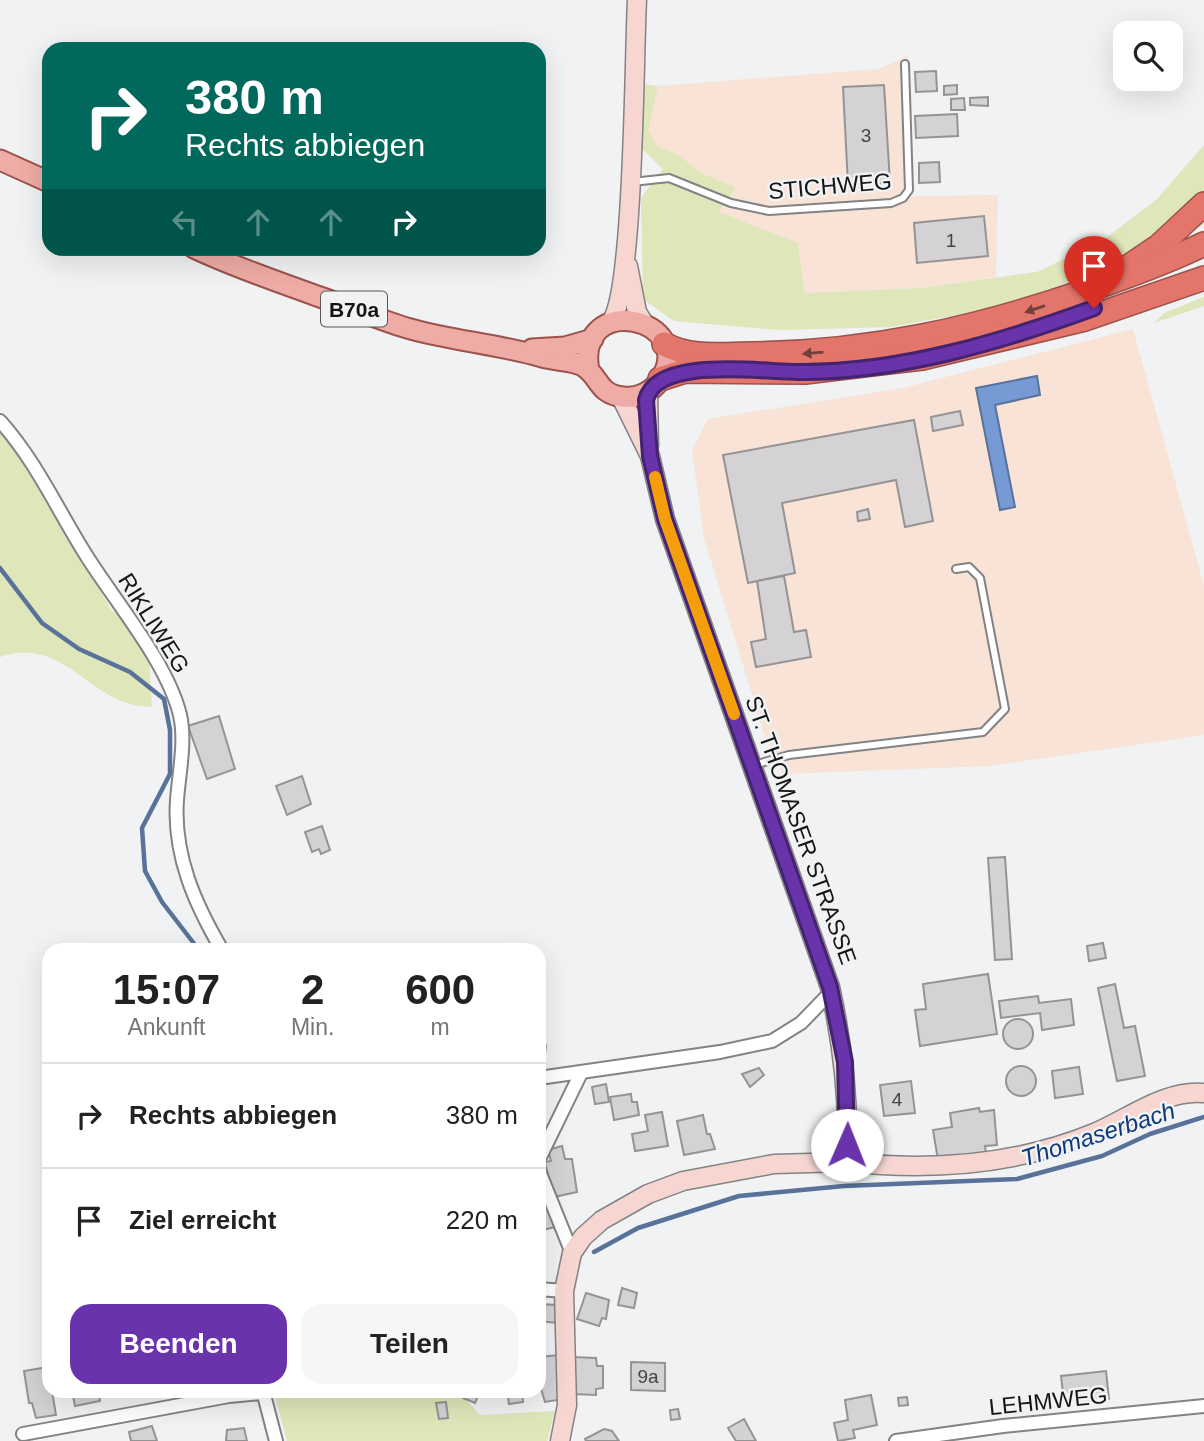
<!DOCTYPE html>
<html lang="de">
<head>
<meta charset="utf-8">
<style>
  :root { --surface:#fff; --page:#f6f6f6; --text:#222; --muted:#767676; --line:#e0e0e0; --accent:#6934ab }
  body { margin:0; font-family:Helvetica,sans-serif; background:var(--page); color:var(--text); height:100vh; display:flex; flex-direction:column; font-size:26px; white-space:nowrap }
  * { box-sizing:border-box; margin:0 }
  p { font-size:23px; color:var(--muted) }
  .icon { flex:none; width:38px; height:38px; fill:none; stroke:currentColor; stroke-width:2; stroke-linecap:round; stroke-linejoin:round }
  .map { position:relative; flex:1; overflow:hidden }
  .details { position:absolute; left:42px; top:943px; width:504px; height:455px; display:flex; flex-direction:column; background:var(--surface); border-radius:21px; box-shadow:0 7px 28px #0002 }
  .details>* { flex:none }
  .guide { position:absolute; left:42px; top:42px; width:504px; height:214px; border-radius:21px; box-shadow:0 7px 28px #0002; background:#00695c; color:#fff; overflow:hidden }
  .fabs { position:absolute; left:1113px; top:21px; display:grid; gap:14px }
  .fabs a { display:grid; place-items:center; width:70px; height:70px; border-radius:14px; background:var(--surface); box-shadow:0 7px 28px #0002; font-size:35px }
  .pin { position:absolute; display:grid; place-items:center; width:60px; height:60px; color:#fff; margin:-72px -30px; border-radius:50% 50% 50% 0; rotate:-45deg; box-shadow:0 0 7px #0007 }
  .pin .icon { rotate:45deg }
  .me { position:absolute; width:77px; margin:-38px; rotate:1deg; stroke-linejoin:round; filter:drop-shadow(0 0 5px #0008) }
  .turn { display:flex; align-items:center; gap:24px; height:147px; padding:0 28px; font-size:32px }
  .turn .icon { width:91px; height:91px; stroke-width:2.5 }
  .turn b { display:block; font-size:49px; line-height:60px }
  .lanes { display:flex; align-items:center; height:66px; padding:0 28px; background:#0003; justify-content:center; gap:35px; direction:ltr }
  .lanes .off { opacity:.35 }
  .eta { display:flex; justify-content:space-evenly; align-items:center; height:119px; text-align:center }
  .eta b { font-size:42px; font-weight:600; line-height:49px }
  .button { display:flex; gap:14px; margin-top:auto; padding:14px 28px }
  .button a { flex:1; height:80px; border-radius:21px; background:var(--accent); color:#fff; font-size:28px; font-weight:600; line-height:80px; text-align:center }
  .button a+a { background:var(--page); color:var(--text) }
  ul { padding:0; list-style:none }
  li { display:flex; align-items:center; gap:21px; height:105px; padding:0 28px; border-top:2px solid var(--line) }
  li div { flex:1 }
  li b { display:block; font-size:26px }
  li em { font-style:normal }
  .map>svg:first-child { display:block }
</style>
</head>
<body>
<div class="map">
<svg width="1204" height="1441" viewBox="0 0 1204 1441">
  <rect width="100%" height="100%" fill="#f0f2f3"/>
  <g fill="#f9e2d6">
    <path d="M908,56l3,140 87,-1 -2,82 -76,11 -117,5 -5,-50 -80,-31 18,-25 -33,-13 -23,-18 -23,-9 -9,-16 10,-45 221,-17z"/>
    <path d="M1133,329l71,257v149l-216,31 -205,8 -17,-34 -62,-202 -12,-88 16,-31 195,-31z"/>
  </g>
  <g fill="#dfe6b9">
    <path d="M643,84l15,2 -10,45 9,15 23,10 23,18 33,13 -17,25 79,31 6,50 116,-5 117,-16 66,-32 53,-40 48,-55v80l-191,80 -122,22 -113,3 -104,-9 -31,-22 -2,-101 22,-29 -23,-22z"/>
    <path d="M1204,297v9l-50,17 10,-10z"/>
    <path d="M0,433l18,20 94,158 35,17 5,79c-7,-1 -15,-1 -22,-3 -48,-14 -72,-67 -130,-47z"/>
    <path d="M289,1391h169l22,24 75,-4 -8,30h-260l-13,-48z"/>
  </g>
  <path fill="#769ad3" stroke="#59729a" stroke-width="2" d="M1037,376l3,19 -45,10 20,102 -15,3 -24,-122z"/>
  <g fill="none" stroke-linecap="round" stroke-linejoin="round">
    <g stroke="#59729a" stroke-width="4.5">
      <path d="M0,568l42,55 37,26 51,23 34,27 6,31v44l-28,54 3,43 17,31 37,48"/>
      <path d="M594,1252l44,-24 101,-32 105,-10 173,-7 85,-23 48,-22 54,-17"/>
    </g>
  </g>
  <g fill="#d4d2d4" stroke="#959394" stroke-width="2">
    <path d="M936,71l1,20 -21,1 -1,-20z"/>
    <path d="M884,85l6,98 -42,2 -5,-98z"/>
    <path d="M957,85v9l-13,1v-9z"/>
    <path d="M988,97v9l-18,-1v-7z"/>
    <path d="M964,98l1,12h-14v-11z"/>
    <path d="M957,114l1,22 -42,2 -1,-22z"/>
    <path d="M939,162l1,20 -21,1v-20z"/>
    <path d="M984,216l4,40 -71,7 -3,-40z"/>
    <path d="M960,411l3,14 -30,6 -2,-14z"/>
    <path d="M914,420l19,101 -28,6 -9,-47 -114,23 13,70 -47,10 -25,-128z"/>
    <path d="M868,509l2,10 -12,2 -1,-9z"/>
    <path d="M784,576l10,56 12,-2 5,27 -55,10 -5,-25 15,-3 -9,-58z"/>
    <path d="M219,716l16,53 -28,10 -19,-53z"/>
    <path d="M302,776l9,28 -24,11 -11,-29z"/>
    <path d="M322,826l8,24 -9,4 -2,-5 -7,3 -7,-20z"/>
    <path d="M1005,857l7,102 -17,1 -7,-102z"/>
    <path d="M1103,943l3,15 -17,3 -2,-15z"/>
    <path d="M988,974l9,60 -77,12 -5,-36 11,-1 -3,-25z"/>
    <path d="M1115,984l9,44 11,-2 10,50 -28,5 -19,-93z"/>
    <path d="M1038,996l1,7 32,-4 3,26 -32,5 -2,-17 -39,5 -2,-17z"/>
    <circle cx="1018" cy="1034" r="15"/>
    <path d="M539,1028l7,18 -1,7 -6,2z"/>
    <circle cx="1021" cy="1081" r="15"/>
    <path d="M1079,1067l4,27 -28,4 -3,-27z"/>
    <path d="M759,1068l5,7 -14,12 -8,-13z"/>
    <path d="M911,1081l4,32 -31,3 -4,-31z"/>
    <path d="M606,1084l3,18 -14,2 -3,-17z"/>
    <path d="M631,1094l1,8h5l2,13 -25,5 -4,-23z"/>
    <path d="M979,1108l1,4 14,-2 3,35 -12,1 1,7 -48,7 -5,-30 19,-3 -2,-14z"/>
    <path d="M662,1112l6,34 -33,5 -3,-17 16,-3 -3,-16z"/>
    <path d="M703,1115l4,19h3l5,15 -31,6 -7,-34z"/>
    <path d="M562,1146l3,13h7l5,33 -23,5 -8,-17h3l-4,-18 6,-1 -3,-11z"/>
    <path d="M548,1206l7,21 -16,4v-22z"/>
    <path d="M622,1288l15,5 -3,15 -16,-3z"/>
    <path d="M586,1293l23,7 -3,19 -4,-1 -3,8 -22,-7z"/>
    <path d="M539,1304l19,1 -1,18 -18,-2z"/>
    <path d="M559,1355l5,44 -19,3 -6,-20v-25z"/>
    <path d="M572,1357l24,1 1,8h6v22l-7,1v6l-23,-1z"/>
    <path d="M631,1362l34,1v28l-34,-1z"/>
    <path d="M48,1367l1,24h3l4,24 -20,3 -4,-15h-3l-5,-32z"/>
    <path d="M1106,1371l3,28 -30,4v-4l-15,2 -3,-25z"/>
    <path d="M72,1391h27l1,10 -25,5z"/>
    <path d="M139,1391h25l-25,5z"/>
    <path d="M459,1391h21l-5,12 -12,-5 2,-4z"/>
    <path d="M507,1391h15l1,11 -14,2z"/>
    <path d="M871,1395l6,30 -24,5 2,8 -17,3 -4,-18 14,-3 -3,-20z"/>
    <path d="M907,1397l1,8 -9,1 -1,-8z"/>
    <path d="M446,1402l2,16 -9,1 -3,-16z"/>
    <path d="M678,1409l2,10 -9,1 -1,-10z"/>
    <path d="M744,1419l12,22h-20l-8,-13z"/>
    <path d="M152,1426l5,15h-26l-2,-9z"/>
    <path d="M244,1428l3,13h-21l1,-11z"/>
    <path d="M604,1429l8,2 7,10h-33l-1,-2z"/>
  </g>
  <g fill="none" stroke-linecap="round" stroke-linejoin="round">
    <defs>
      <g id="lane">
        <path d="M632,182l37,-4 62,25 38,8 122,-8 12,-5 6,-8 -4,-126"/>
        <path d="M754,765l35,-10 194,-23 22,-23 -25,-131 -11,-11 -13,2"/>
      </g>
      <g id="street">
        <path d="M0,421c36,40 57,88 86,134 30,48 81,107 94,160 6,26 -1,58 -3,85 -4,55 18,104 45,150"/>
        <path d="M539,1078l181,-26 52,-11 29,-18 30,-31"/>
        <path d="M539,1159l42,-86"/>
        <path d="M539,1171l33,82"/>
        <path d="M539,1289l25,2"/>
        <path d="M263,1391l13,50"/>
        <path d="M23,1434l206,-38 33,-3"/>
        <path d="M896,1441l107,-15 201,-20"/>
      </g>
      <g id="secondary">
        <path d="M628,266l9,46 6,10"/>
        <path d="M611,322c23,-32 23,-267 26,-322"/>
        <path d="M648,391l1,55"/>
        <path d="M846,1162c83,9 170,3 248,-29 34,-14 71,-44 110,-40"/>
        <path d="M560,1441l7,-36 -3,-114 8,-38 11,-16 19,-17 46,-26 35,-13 91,-17 72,-2c4,-60 -3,-116 -16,-175l-165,-468 -15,-63 -29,-59"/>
      </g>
      <g id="primary">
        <path d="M0,160l49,22"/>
        <path d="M194,248c40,19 82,33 123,48 30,10 60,23 90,32 45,13 91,16 135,29 13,4 30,3 41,9 17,10 14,28 40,31 14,2 29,-5 37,-17 40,-62 -86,-91 -71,-9"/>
        <path d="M532,349l33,-2 28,-8"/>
      </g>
      <g id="highway">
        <path d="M1125,269l34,-23 45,-42"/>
        <path d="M664,344c27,15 58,10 88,10 116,-1 224,-25 333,-63 41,-14 80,-28 119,-47"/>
        <path d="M660,379l25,-8 120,1 117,-14 163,-39 119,-41"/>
      </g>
    </defs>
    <use href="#lane" stroke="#818384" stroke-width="10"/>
    <use href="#street" stroke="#818384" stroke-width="16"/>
    <use href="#secondary" stroke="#818384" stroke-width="21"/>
    <use href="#primary" stroke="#9b534c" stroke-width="23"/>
    <use href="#highway" stroke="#9b534c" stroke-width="26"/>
    <use href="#lane" stroke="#fff" stroke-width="6"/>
    <use href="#street" stroke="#fff" stroke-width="12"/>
    <use href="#secondary" stroke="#f7d6d2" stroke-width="18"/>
    <use href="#primary" stroke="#efaca6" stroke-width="19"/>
    <use href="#highway" stroke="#e4756a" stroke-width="23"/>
  </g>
  <defs><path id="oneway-solid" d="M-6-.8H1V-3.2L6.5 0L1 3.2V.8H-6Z" transform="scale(1.75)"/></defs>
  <g fill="#72403b">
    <use href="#oneway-solid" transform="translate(1035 309) rotate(161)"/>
    <use href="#oneway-solid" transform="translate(813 353) rotate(175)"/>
  </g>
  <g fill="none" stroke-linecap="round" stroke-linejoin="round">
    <defs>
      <path id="route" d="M847,1145l-2,-83 -15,-75 -165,-468 -15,-63 -4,-56c11,-44 115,-28 152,-28 100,1 203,-30 296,-64"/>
    </defs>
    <use href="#route" stroke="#44226f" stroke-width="18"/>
    <use href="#route" stroke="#6934ab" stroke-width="12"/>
    <path stroke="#f59e0b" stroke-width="12" d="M655,477l10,42 69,195"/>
  </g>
  <g text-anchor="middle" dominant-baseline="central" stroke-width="5" stroke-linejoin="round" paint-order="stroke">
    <g font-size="19" fill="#444445">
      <text x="866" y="135">3</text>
      <text x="951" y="240">1</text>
      <text x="897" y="1099">4</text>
      <text x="648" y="1376">9a</text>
    </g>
    <rect fill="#f0f2f3" stroke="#565758" stroke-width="2" x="321" y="291.5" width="66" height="35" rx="5"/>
    <g font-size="21" font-weight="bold" fill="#141515">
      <text x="354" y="309">B70a</text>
    </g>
    <g font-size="23" fill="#141515" stroke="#f0f2f3">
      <text transform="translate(830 186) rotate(-5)">STICHWEG</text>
      <text transform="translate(154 623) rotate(58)">RIKLIWEG</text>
      <text transform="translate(801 830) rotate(70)">ST. THOMASER STRASSE</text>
      <text transform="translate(1048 1401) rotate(-6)">LEHMWEG</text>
    </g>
    <g font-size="24" font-style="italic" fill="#0c397c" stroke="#f0f2f3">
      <text transform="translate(1098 1134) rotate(-18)">Thomaserbach</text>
    </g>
  </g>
</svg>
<div class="fabs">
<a><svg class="icon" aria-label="search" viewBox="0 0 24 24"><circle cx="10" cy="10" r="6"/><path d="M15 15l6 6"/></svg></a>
</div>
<div class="pin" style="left:1094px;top:308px;background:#d93025"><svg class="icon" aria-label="arrive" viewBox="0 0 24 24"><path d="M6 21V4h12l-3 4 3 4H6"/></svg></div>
<svg class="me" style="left:847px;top:1145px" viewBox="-20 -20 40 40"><circle r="19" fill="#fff"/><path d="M0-13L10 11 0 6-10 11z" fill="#6934ab"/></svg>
<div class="guide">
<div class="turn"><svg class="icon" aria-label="right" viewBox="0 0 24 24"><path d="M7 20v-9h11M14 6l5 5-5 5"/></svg><div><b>380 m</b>Rechts abbiegen</div></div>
<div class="lanes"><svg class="icon off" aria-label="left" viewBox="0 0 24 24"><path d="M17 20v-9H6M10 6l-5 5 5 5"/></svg><svg class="icon off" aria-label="ahead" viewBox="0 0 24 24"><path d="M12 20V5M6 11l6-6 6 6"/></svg><svg class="icon off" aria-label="ahead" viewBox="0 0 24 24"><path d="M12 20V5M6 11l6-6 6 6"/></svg><svg class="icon" aria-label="right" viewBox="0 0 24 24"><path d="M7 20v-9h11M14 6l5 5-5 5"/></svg></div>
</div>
<section class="details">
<div class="eta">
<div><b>15:07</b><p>Ankunft</p></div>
<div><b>2</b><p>Min.</p></div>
<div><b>600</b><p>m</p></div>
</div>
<ul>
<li><svg class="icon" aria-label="right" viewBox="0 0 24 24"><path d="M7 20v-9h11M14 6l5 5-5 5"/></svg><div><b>Rechts abbiegen</b></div><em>380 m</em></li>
<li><svg class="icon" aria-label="arrive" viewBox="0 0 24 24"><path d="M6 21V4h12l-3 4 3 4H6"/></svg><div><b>Ziel erreicht</b></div><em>220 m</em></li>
</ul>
<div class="button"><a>Beenden</a><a>Teilen</a></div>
</section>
</div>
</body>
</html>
